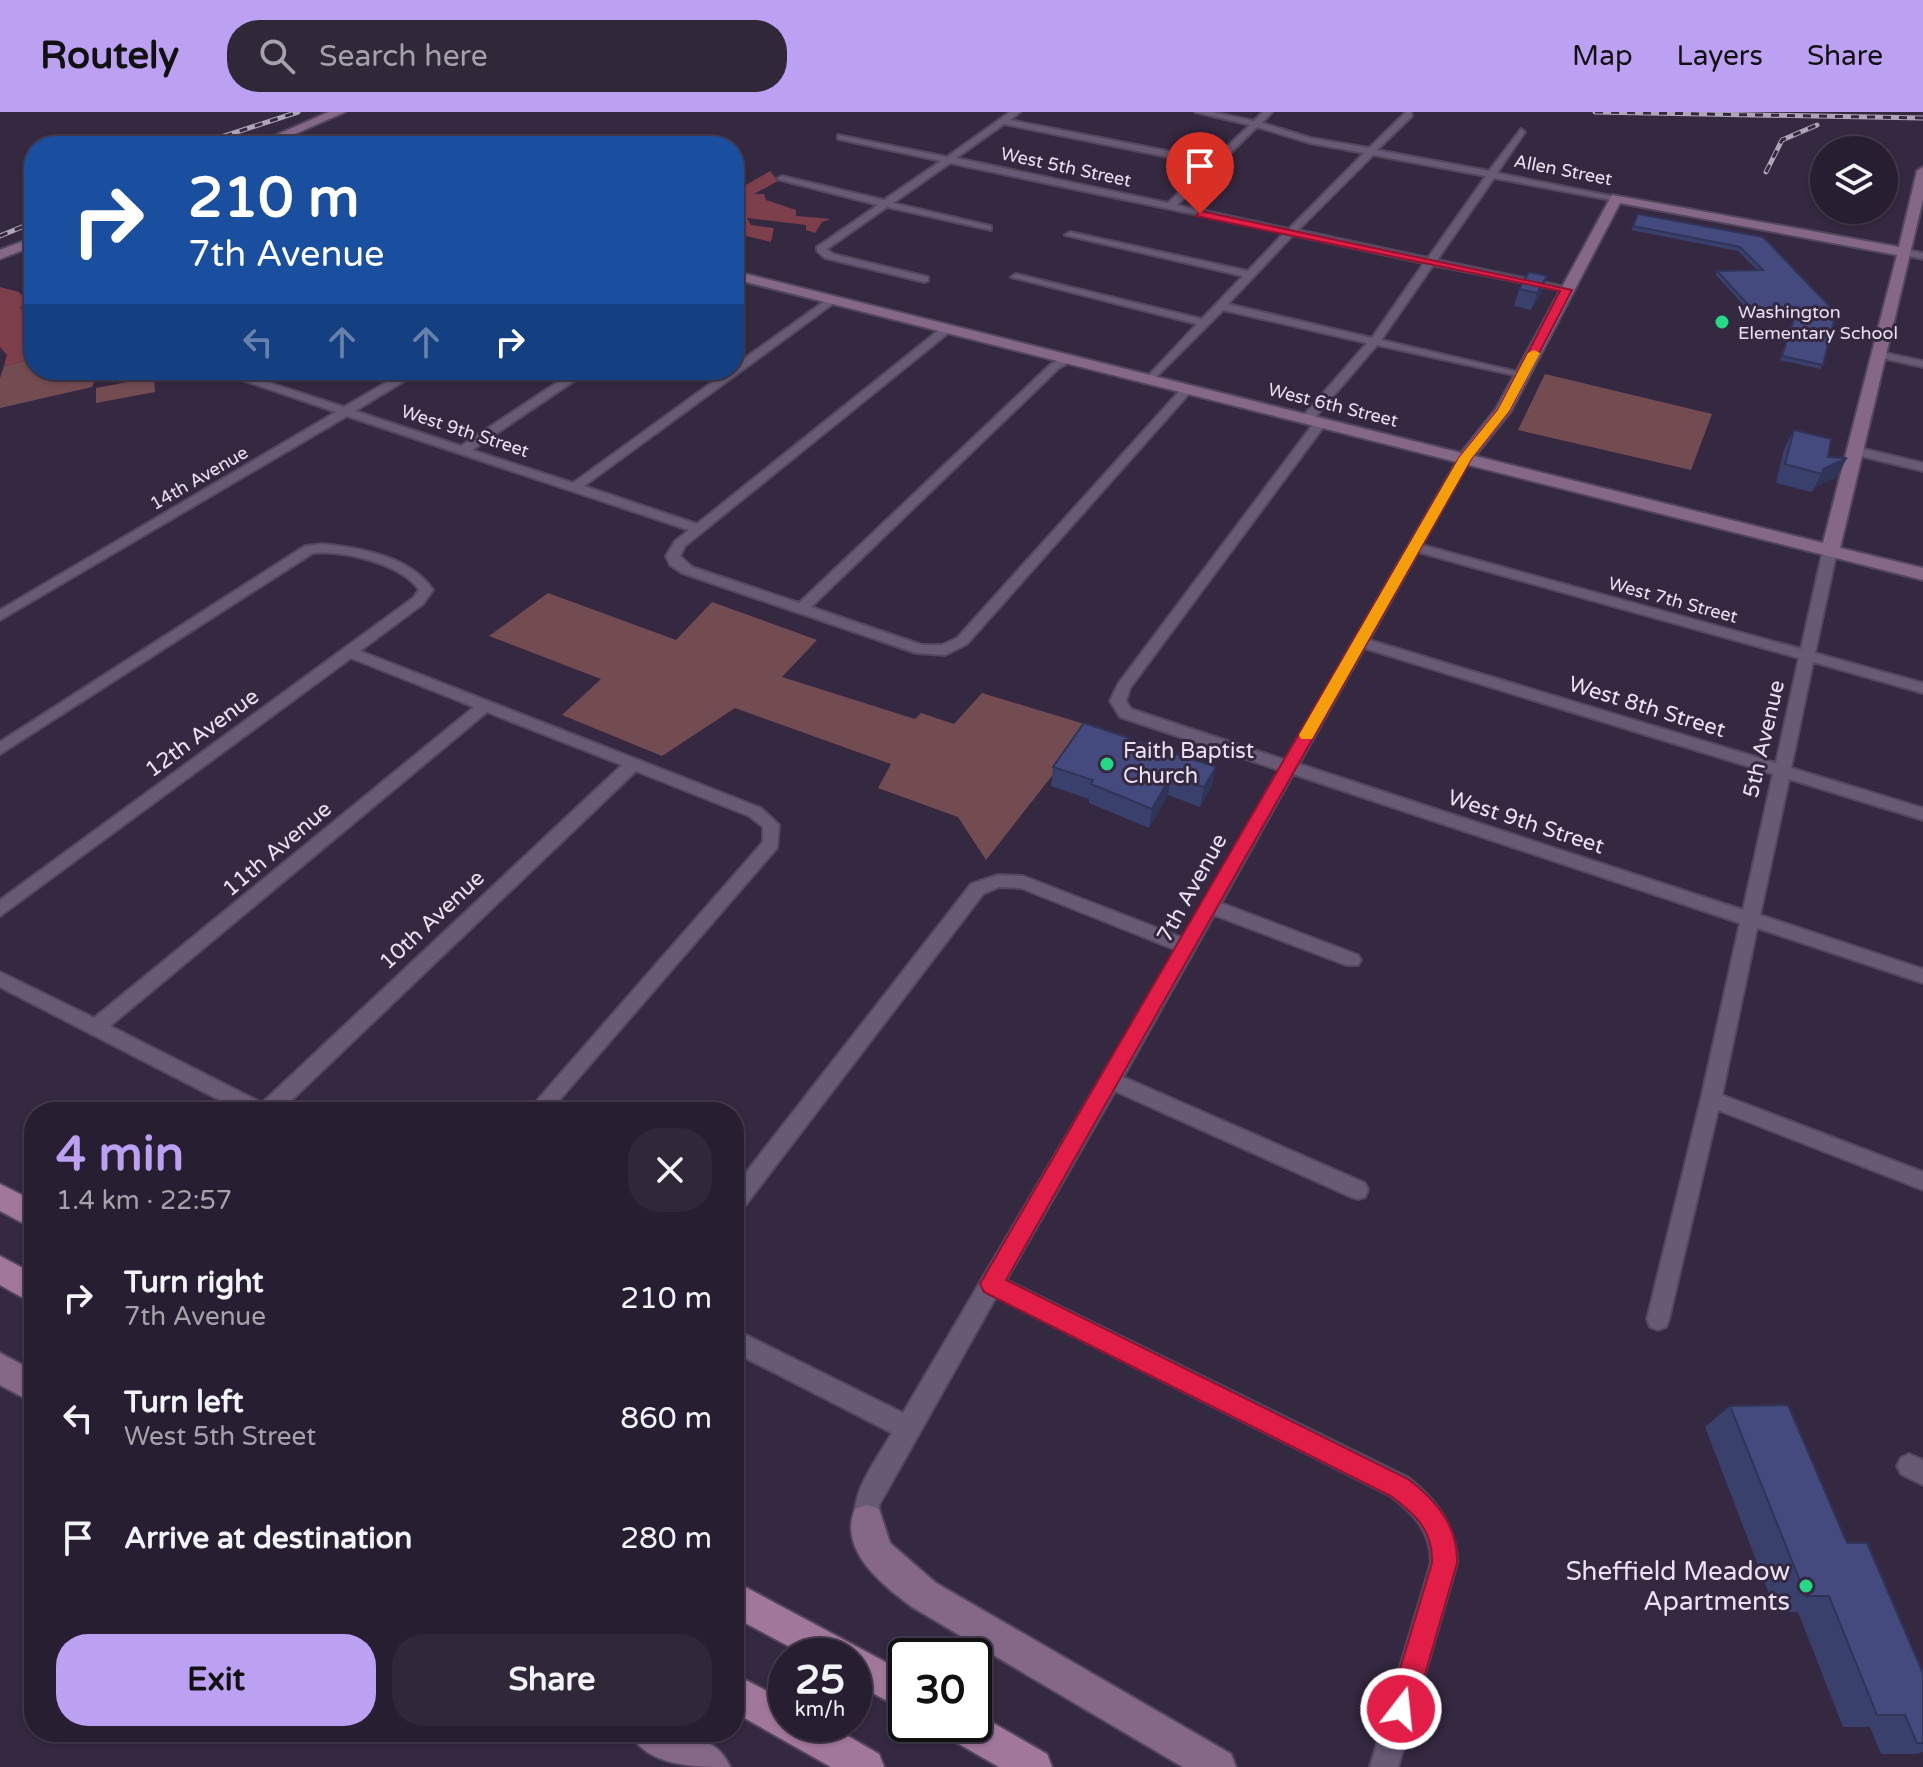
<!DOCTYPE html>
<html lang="en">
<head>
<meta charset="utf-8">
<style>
  :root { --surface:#281e31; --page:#302739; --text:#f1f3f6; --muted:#a5a2ab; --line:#443c4d; --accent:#bca0f2 }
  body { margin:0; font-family:"Varela Round",sans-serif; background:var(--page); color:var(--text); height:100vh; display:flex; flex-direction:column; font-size:30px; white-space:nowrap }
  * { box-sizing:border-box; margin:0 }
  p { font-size:26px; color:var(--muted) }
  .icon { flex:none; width:44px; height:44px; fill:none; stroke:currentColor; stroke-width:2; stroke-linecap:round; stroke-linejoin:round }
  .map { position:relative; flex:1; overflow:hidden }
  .panel { position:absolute; left:24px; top:990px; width:720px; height:640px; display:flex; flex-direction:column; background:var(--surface); border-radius:32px; box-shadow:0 2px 6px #0004,0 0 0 2px var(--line) }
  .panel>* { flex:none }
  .banner { position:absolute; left:24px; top:24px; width:720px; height:244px; border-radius:32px; box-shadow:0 2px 6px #0004,0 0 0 2px var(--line); background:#1a4fa0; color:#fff; overflow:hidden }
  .buttons { position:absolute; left:1810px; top:24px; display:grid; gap:16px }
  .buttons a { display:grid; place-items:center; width:88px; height:88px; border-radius:50%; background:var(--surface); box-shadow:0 2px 6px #0004,0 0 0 2px var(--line); font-size:40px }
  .speed { position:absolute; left:768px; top:1526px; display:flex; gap:16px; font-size:40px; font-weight:700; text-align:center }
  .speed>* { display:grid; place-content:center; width:104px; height:104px; border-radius:50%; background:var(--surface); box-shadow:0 2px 6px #0004,0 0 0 2px var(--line); line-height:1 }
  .speed small { font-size:20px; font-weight:400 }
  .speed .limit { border:4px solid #111; border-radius:12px; background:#fff; color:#111 }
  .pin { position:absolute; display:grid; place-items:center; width:68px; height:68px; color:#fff; margin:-82px -34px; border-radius:50% 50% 50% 0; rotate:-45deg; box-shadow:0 0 8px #0007 }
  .pin .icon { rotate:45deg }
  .me { position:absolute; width:88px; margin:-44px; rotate:16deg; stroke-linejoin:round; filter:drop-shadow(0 0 6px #0008) }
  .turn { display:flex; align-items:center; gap:28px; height:168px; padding:0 32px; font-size:36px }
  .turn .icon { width:104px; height:104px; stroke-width:2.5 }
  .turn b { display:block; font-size:56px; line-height:68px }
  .lanes { display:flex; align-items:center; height:76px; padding:0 32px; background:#0003; justify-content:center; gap:40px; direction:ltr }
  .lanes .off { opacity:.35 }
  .round { display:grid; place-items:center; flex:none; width:84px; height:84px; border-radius:32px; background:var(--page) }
  .head { display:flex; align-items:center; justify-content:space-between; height:136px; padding:0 32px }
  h1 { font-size:48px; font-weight:800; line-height:60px; color:var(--accent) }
  .button { display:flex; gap:16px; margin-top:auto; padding:16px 32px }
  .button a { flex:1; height:92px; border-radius:32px; background:var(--accent); color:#111; font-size:32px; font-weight:800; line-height:92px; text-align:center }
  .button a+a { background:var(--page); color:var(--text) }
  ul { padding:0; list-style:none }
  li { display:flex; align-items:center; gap:24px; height:120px; padding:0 32px }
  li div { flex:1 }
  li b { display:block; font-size:30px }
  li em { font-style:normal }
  header { display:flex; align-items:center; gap:48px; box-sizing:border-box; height:112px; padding:0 40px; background:var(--accent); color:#111 }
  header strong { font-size:38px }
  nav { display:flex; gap:44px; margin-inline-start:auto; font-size:28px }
  .search { width:560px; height:72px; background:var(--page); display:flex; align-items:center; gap:20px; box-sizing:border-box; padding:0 28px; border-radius:32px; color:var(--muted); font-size:30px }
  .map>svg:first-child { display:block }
</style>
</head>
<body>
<header>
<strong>Routely</strong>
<div class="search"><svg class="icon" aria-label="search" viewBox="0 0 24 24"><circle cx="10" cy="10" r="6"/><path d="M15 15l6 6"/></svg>Search here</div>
<nav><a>Map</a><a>Layers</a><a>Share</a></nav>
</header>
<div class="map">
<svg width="1923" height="1655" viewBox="0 0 1923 1655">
  <rect width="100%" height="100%" fill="#352841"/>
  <g fill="#734c52">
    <path d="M34,247v11h65l-7,17 -92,21v-30l4,-12z"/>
    <path d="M1545,262l167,40 -21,56 -173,-40z"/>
    <path d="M154,265l1,15 -59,11v-15z"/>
    <path d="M548,481l128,47 36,-38 105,38 -35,37 133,42 6,-6 33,11 28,-31 109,33 -105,134 -28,-43 -80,-29 13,-24 -156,-56 -73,48 -100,-41 39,-36 -112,-43z"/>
  </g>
  <g fill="#7d3f4b">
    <path d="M770,59l8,10 -24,13h10l2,6 30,10v6l35,3 -9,3 -7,11 -9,-3v-5l-59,-7 4,7 23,3 -3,14 -29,-7 -8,-22v-21z"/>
    <path d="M0,175l19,5 8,9 -7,7 14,4v47l-30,7 3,-11 -7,-8z"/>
  </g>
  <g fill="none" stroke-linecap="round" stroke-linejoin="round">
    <defs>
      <g id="street">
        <path d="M1010,0h10l-10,8 203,40 37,-35 -55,-13h17l42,9 9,-9h9l-10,11 49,15 58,10 37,-36h5l1,4 -35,34 112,21 32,-42 4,3 -28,41 124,25 -5,3 -122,-23 -57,82 129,27 5,3 -1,2 -137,-27 -52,75 146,34v4l-150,-33 -66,77 -4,1 -6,-4 2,-3 64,-73 -144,-33 -72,72 -6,-3 2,-2 50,-53 -186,-47 5,-3 186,45 41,-43 -178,-41 5,-3 178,39 36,-38 -334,-70 -57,40 98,23v4l-104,-23 -60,42 6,5 95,23v4l-4,1 -99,-24 -8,-7v-4l61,-42 -101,-26 5,-3 102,24 57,-39 -103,-22v-4l109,22zM1004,12l204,41 -40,38 -212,-45zM1257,15l53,16 54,10 -75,76 -112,-24zM1373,43l113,21 -58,82 -130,-28zM1293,123l131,28 -52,75 -144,-34z"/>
        <path d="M1904,137l19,4v6l-23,-5 -1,-2z"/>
        <path d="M829,186l9,2 -254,186 113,38 247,-198h8v4l-267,216 -5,10 12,11 107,36 252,-239 13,-7h8v4l-13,7 -248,239 111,38h20l15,-7 227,-252 10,2 -227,256 -22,11 -29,-2 -234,-80 -12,-8 -4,-9 9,-15 14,-11 -342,-114 -347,204v-10l336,-198 -123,-42h17l114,37 64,-37h14l-67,41 106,35 115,-76h14l-118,80 101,33 156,-113h5v-4z"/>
        <path d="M1881,240l42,9v6l-46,-10v-4z"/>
        <path d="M1317,307l10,3 -197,266 -4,13 5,8 154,51 174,-302 6,-4 6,4 -49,87 379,104 22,-99 2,-3h10l2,3 -22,103 108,30v10l-110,-31 -22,106 132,40v12l-134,-41 -29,136 163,54v14l-166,-55 -35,167 201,77v18l-205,-80 -49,209 -3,8 -8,3 -8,-3 -3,-8 54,-220 39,-176 -447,-149 -72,129 137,52 3,5 -3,5h-12l-132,-50 -91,162 242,106 3,7 -3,7 -7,2 -7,-2 -236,-106 -109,189 403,198c28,23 47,48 48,85l-59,204h-28l61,-204c0,-32 -16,-48 -40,-67l-395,-199 -117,208v16l-3,9 -9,3 -9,-3c-13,-32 19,-70 34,-97l-158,-81v-23l169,84 273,-463 -155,-62 -22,-1 -16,7 -242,317 -7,2v-25l237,-304 27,-9 25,1 160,62 96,-168 -159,-53 -10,-16 8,-17zM1418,440l381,106 -23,105 -407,-123zM1364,536l409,126 -30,136 -444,-146z"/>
        <path d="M1856,335l67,16v8l-71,-17v-6z"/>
        <path d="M322,432c38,4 88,12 111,46l-10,14 -63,47 401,157 18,17 -2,23 -228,264h-22l236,-270v-15l-14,-11 -113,-45 -357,341h-36l-243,-125v-15l94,46 380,-311 -123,-49 -351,258v-16l413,-302 6,-8c-17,-26 -76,-40 -106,-37l-313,201v-12l305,-196zM487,600l135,53 -360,338 -152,-77z"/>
        <path d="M1909,1342l14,6v25l-22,-11 -4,-8 4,-8z"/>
      </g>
      <g id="secondary">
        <path d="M329,0h16l-78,34h-16z"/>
        <path d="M1923,55v32l-83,349 83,20v12l-1189,-301v-8l727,182 35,-44 116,-214 287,52 18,-76zM1620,91l277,52 -74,288 -348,-87 36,-45z"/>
        <path d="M34,125v9l-34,13v-9z"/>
        <path d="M0,1241l34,18v32l-34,-18z"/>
        <path d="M867,1393l12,4 11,34 46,40 295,171 5,13h-53l-271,-160c-29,-22 -74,-56 -57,-98z"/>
        <path d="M630,1620c35,0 85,-3 100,35 -34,0 -84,0 -100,-35z"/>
      </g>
      <g id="primary">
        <path d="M0,1072l34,17v28l-34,-18z"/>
        <path d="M0,1144l34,18v30l-34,-19z"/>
        <path d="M734,1469l172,92v38l-52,-28v-27h-47l-73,-39z"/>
        <path d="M734,1562l52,27v23h41l52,30 5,13h-53l-97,-55z"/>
        <path d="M974,1600l73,42 5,13h-53l-52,-30 -5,-13h32z"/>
      </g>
    </defs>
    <use href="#street" stroke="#52475c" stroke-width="4"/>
    <use href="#secondary" stroke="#52475c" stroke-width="4"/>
    <use href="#primary" stroke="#52475c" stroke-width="4"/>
    <use href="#street" fill="#685a75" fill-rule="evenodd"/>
    <use href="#secondary" fill="#856888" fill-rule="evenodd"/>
    <use href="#primary" fill="#a2779c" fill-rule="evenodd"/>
    <defs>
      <g id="rail">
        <path d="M1595,0l328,6"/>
        <path d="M194,34l104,-34"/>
        <path d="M1766,60l16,-32 35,-15"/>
        <path d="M0,124l34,-14"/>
      </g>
    </defs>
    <use href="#rail" stroke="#aea5b8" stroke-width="5"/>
    <use href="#rail" stroke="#352841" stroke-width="3" stroke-dasharray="8" stroke-linecap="butt"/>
  </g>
  <g fill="#3a406c">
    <path d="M1633,114l130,11 60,128 -3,4 -40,-9 14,-43 -39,1 -39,-43 1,-4 40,-1 -19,-19 -107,-21z"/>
    <path d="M1519,177l22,4 -10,17 -17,-4z"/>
    <path d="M1794,318l34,27 9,20 -22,10 -3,5 -36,-9 8,-34z"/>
    <path d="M1084,611l128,63 -12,21 -32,-12 -19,33 -60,-25v-4l-38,-13 2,-19z"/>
    <path d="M1730,1294l117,137 76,130v79l-7,2h-35l-11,-27h-27l-45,-115h-22l-71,-185z"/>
  </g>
  <g fill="#303458">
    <path d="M1547,164l-6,17 -10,17 6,-17z"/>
    <path d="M1847,346l-10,19 -22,10 8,-18z"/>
    <path d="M1216,655l-4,19 -12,21 4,-20z"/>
    <path d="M1171,664l-3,19 -19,33 3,-19z"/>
  </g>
  <g fill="#444a7e" stroke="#303458" stroke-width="2">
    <path d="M1638,102l125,23 73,76 -13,52 -41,-9 14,-43 -39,1 -40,-43 46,-1 -23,-23 -107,-21z"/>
    <path d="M1529,160l18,4 -10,17 -18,-4z"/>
    <path d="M1794,318l37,9 -3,18 19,1 -24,11 -1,5 -37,-10z"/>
    <path d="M1084,611l132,44 -12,20 -33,-11 -19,33 -61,-25 2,-4 -40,-13z"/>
    <path d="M1788,1293l59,138h20l56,130v70h-6l-12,-28h-28l-48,-119h-23l-76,-190z"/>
  </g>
  <path fill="#e11d48" stroke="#92132f" stroke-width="2" d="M1200,99l372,79 -63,121 -38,48 -465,821 402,199c29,22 50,47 49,84l-42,146 -4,9 -10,4 -9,-4 -4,-9 44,-146c1,-33 -16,-48 -41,-67l-407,-204 -4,-8 479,-826 39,-48 62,-119 -364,-75z"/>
  <path fill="#f59e0b" d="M1534,238l6,3 -31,58 -38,48 -159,280h-11l-2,-4 160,-277 39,-48 30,-57z"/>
  <g fill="#25d886" stroke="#352841" stroke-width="3">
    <circle cx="1722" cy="210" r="8"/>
    <circle cx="1107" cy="652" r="8"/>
    <circle cx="1806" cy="1474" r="8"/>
  </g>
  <g text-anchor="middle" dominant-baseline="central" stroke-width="6" stroke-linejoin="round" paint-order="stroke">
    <g font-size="18" fill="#eae2f2" stroke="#352841">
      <text transform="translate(1066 55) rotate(12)">West 5th Street</text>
      <text transform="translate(1563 58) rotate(11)">Allen Street</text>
      <text transform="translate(1333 293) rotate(14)">West 6th Street</text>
      <text transform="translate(465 319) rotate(18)">West 9th Street</text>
      <text transform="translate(199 366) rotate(-30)">14th Avenue</text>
      <text transform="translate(1673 488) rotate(15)">West 7th Street</text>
    </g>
    <g font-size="18" fill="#eae2f2" stroke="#352841" text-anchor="start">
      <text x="1738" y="200">Washington<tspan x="1738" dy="21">Elementary School</tspan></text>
    </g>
    <g font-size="22" fill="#eae2f2" stroke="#352841">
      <text transform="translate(1647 595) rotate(17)">West 8th Street</text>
      <text transform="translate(202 621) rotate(-36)">12th Avenue</text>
      <text transform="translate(1764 627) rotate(-77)">5th Avenue</text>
      <text transform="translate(1526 710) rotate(18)">West 9th Street</text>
      <text transform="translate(277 737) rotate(-40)">11th Avenue</text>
      <text transform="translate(1192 776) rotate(-61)">7th Avenue</text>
      <text transform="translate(432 808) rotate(-43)">10th Avenue</text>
    </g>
    <g font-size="22" fill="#eae2f2" stroke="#352841" text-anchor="start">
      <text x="1123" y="639">Faith Baptist<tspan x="1123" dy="25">Church</tspan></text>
    </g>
    <g font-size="26" fill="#eae2f2" stroke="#352841" text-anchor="end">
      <text x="1790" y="1459">Sheffield Meadow<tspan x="1790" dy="30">Apartments</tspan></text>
    </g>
  </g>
</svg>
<div class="buttons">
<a><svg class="icon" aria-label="layers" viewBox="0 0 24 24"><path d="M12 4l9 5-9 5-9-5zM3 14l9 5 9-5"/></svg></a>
</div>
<div class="speed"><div>25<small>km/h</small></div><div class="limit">30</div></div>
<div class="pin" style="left:1200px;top:102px;background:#d93025"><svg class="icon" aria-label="arrive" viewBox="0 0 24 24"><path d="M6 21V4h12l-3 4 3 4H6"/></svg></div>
<svg class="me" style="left:1401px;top:1597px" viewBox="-20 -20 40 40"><circle r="17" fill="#e11d48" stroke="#fff" stroke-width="3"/><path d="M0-11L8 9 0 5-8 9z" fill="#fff"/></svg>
<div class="banner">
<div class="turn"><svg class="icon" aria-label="right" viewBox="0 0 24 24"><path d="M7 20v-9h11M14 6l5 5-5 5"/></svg><div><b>210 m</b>7th Avenue</div></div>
<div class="lanes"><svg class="icon off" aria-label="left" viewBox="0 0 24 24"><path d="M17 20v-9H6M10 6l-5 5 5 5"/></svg><svg class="icon off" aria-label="ahead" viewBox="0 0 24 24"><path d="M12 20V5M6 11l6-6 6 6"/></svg><svg class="icon off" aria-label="ahead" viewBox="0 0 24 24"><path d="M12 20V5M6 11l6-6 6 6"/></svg><svg class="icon" aria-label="right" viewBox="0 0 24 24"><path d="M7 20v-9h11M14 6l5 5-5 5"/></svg></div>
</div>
<section class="panel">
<div class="head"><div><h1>4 min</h1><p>1.4 km · 22:57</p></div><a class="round"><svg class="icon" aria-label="close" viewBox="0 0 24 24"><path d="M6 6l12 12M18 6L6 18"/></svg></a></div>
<ul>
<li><svg class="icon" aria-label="right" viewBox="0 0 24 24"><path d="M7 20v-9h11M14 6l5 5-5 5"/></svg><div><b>Turn right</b><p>7th Avenue</p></div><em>210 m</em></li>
<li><svg class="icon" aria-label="left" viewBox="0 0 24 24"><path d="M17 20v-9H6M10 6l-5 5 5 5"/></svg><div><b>Turn left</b><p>West 5th Street</p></div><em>860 m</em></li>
<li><svg class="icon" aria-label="arrive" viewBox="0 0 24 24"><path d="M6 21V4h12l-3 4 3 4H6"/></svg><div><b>Arrive at destination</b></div><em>280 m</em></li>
</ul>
<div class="button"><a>Exit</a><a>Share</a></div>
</section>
</div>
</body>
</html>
